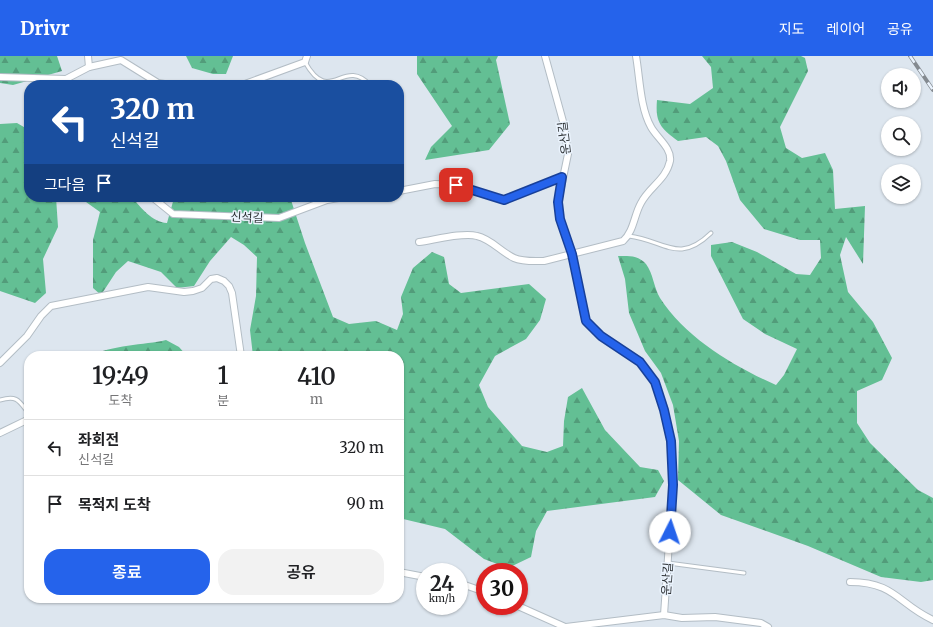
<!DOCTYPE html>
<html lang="ko">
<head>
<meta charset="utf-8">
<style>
  :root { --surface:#fff; --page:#f2f2f2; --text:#202124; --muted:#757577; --line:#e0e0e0; --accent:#2563eb }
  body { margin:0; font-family:Merriweather,"Noto Sans KR",serif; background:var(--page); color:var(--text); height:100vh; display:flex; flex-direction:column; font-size:15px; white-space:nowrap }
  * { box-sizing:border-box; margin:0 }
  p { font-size:13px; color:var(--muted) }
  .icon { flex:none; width:22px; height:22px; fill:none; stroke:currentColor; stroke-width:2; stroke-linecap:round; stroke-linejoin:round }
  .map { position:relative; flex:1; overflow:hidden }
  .drawer { position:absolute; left:24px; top:295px; width:380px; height:252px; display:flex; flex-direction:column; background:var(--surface); border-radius:16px; box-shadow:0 1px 3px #0004 }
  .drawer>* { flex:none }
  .guide { position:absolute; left:24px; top:24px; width:380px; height:122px; border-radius:16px; box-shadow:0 1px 3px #0004; background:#1a4fa0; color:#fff; overflow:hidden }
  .fabs { position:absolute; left:881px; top:12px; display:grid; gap:8px }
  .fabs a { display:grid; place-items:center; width:40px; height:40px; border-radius:50%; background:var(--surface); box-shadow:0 1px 3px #0004; font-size:20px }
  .speed { position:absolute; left:416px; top:507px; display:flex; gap:8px; font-size:20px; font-weight:700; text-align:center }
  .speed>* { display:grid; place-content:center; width:52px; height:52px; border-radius:50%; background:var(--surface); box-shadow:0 1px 3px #0004; line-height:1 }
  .speed small { font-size:10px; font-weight:400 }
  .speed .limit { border:6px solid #d22; background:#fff; color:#111 }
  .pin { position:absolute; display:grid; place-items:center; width:34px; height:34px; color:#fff; margin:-17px; border-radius:8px; box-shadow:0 2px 6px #0006 }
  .me { position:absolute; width:44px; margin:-22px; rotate:4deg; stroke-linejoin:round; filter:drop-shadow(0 0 3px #0008) }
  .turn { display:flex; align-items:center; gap:14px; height:84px; padding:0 20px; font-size:18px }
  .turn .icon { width:52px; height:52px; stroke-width:2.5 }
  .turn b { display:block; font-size:28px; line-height:34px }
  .then { display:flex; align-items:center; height:38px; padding:0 20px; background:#0003; gap:8px; font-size:15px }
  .eta { display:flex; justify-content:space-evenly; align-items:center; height:68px; text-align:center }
  .eta b { font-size:24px; font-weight:600; line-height:28px }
  .action { display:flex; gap:8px; margin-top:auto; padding:8px 20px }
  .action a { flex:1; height:46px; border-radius:16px; background:var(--accent); color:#fff; font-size:16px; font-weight:600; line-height:46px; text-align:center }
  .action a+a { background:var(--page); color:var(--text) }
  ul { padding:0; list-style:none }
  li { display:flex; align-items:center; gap:12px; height:56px; padding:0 20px; border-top:1px solid var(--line) }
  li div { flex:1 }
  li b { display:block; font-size:15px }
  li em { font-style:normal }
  header { display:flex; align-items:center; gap:24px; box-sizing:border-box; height:56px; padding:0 20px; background:var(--accent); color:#fff }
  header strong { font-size:19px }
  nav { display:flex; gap:22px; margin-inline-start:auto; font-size:14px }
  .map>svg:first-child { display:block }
</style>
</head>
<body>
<header>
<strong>Drivr</strong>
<nav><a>지도</a><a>레이어</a><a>공유</a></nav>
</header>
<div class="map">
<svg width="933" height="571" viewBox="0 0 933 571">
  <defs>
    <pattern id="forest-firs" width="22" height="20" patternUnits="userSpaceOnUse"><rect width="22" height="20" fill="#63bf94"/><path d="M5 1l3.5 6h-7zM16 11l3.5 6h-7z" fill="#529c7a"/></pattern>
  </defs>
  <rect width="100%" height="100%" fill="#dde6ef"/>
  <g fill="url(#forest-firs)">
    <path d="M0,0h57l5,15 -49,14 -13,-2z"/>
    <path d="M186,0h47l-7,18h-13l-21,-6z"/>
    <path d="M417,0h81l-2,4 14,64 -21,26 -64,10 6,-13 21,-21 -35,-52z"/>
    <path d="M702,0h99l4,2 3,13 -28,56 6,21 16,10 23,-5 8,17 2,39 30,-3 -2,58 -17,-27 -6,18 8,37 25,30 19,36 -10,22 -25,11v32l13,20 48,47 15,8v82l-12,2 -40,-5 -73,-31 -87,-31 -43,-35 1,-39 -6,-36 -12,-32 -16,-22 -16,-38 -4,-34 -7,-23c11,0 20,-1 28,8 7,9 8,24 14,34 26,40 73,68 116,87l8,-10 13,-26 -32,-15 -22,-15 -32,-63v-11l21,-3 25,10 39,22 14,1 11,-17 -1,-18h-20l-36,-11 -24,-29 -14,-39 -8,-15 -12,-9 -28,4c-17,-13 -23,-18 -21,-41l33,4 23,-16 -2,-21z"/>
    <path d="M17,67l12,7v67h27l2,30 -15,32 3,34 -11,10 -35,-12v-167z"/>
    <path d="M84,141h48c9,11 20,25 35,26l7,-25 -1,-1h24l12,4 14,-4h67l15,46 28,74 16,7 27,-3 21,9 6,-16 -2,-17 12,-29 19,-16 12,5 5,27 12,9 68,-9 17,15 -6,21 -14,19 -31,17 -16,29 9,22 34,39 25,6 16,-6 1,-25 4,-24 14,-9 23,42 35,37 18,3 6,11 -9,16 -108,14 -11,20 -5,26 -23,11 -24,-9 -39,-30 -46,-11v-162h-146l-3,-26 6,-34 1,-39 -13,-12 -13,-8 -21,24 -16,25 -17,2 -16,-16 -33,-11 -12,11 -15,23 -8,-7v-48l7,-28 -14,-10z"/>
    <path d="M166,284l13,7 8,9h-95c18,-11 53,-11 74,-16z"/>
  </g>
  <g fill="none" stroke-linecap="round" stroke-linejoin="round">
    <defs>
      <g id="service">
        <path d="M305,6c25,45 38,-6 65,23"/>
        <path d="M629,180c35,4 49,29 82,-3"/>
        <path d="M0,344c18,-5 19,1 29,14"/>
        <path d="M668,507l76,10"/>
      </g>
      <g id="minor">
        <path d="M88,0l1,11"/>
        <path d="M545,0l19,69 4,29 -10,48 2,17 12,35 14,67 15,15 39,25 15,21 9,28 7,31 2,44 -9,130"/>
        <path d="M0,21l66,2 6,6"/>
        <path d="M66,23l23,-12 32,-7 37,23 13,2"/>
        <path d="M242,29l63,-23 2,-6"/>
        <path d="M399,135l36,-7 21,1 48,15 58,-23"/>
        <path d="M152,141l21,17 106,4 48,-18 17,-3"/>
        <path d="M419,186c15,-2 44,-10 58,-6 14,3 24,16 37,22 9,4 20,3 30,3l79,-20c11,-10 11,-26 18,-38 8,-16 25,-23 29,-42 2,-13 -13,-23 -19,-34 -11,-20 -11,-48 -15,-71"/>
        <path d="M0,307l27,-27 14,-20 10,-10 97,-19 36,5 9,-1 9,-3 9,-9 6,-1 7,3 5,5 3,7 9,63"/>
        <path d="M0,377l29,-14"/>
        <path d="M399,516l26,5"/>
        <path d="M850,526c45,0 48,22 83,38"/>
        <path d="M459,527l26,9"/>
        <path d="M518,550l47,21"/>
        <path d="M566,571l98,-12 18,3 33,-1 46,6 7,4"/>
      </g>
    </defs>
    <use href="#service" stroke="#b3bdc5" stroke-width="5"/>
    <use href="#minor" stroke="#b3bdc5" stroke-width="8"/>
    <use href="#service" stroke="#fff" stroke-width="3"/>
    <use href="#minor" stroke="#fff" stroke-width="6"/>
    <defs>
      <path id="rail" d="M910,0l23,34"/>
    </defs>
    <use href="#rail" stroke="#848a90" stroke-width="4"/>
    <use href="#rail" stroke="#eaf3fd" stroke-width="2.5" stroke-dasharray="8" stroke-linecap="butt"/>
  </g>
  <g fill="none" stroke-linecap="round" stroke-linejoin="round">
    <defs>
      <path id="route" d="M456,129l48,15 58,-23 -4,25 2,17 12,35 14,67 15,15 39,26 15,20 9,28 7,31 2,44 -3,47"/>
    </defs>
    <use href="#route" stroke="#184099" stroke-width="10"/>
    <use href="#route" stroke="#2563eb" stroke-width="7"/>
  </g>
  <g text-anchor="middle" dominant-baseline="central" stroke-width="3" stroke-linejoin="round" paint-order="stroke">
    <g font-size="12" fill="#2e3235" stroke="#eaf3fd">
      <text transform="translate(564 82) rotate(-97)">운산길</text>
      <text transform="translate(247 161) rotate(3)">신석길</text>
      <text transform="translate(667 523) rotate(-86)">운산길</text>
    </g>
  </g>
</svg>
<div class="fabs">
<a><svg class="icon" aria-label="sound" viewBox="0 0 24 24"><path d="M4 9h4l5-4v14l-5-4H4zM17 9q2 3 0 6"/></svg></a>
<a><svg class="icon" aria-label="search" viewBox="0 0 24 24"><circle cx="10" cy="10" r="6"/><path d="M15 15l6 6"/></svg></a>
<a><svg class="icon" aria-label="layers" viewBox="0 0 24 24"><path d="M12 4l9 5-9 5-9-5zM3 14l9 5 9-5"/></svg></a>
</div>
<div class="speed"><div>24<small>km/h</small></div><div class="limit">30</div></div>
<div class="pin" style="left:456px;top:129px;background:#d93025"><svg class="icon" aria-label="arrive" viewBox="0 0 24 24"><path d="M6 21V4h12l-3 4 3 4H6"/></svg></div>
<svg class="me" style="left:670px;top:476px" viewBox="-20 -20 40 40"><circle r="19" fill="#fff"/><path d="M0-13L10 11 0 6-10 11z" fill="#2563eb"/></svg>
<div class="guide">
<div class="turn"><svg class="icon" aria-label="left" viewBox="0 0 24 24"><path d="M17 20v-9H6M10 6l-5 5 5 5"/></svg><div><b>320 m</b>신석길</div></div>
<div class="then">그다음<svg class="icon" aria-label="arrive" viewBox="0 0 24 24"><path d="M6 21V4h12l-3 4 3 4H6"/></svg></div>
</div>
<section class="drawer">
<div class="eta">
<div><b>19:49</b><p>도착</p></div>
<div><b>1</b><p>분</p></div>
<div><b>410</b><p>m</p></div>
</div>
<ul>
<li><svg class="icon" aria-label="left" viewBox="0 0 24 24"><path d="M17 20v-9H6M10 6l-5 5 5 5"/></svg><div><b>좌회전</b><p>신석길</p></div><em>320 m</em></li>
<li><svg class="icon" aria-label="arrive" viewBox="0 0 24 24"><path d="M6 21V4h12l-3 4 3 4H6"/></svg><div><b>목적지 도착</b></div><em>90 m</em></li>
</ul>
<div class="action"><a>종료</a><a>공유</a></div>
</section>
</div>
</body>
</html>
